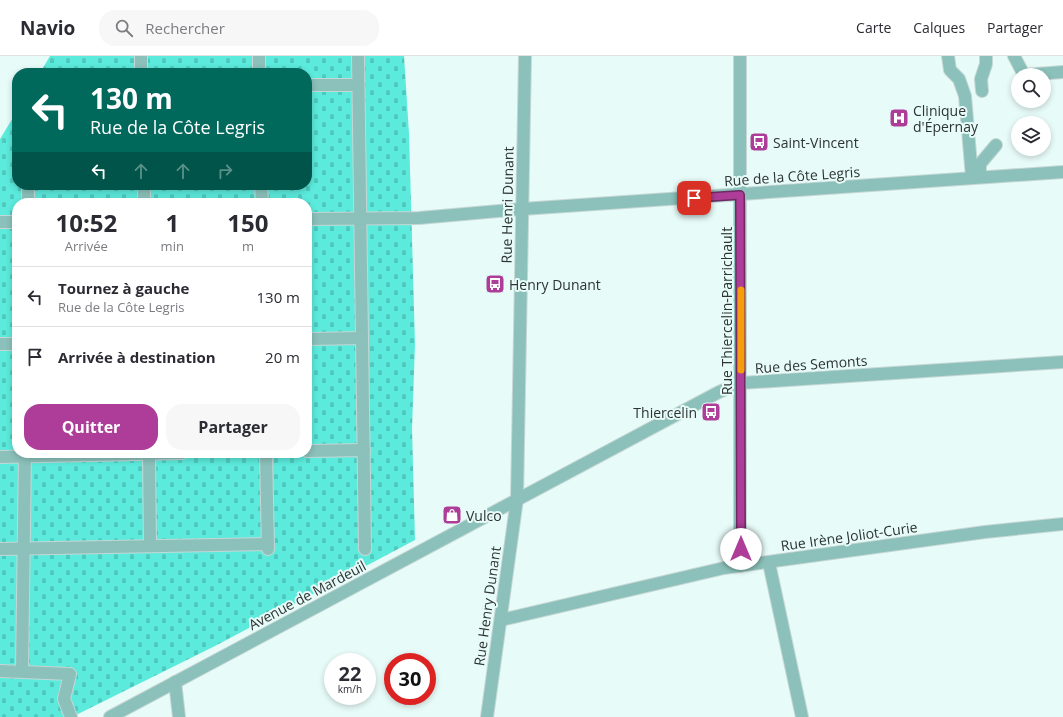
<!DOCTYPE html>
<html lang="fr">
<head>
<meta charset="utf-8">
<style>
  :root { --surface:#fff; --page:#f7f7f7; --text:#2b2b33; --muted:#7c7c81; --line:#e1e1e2; --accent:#ad3d98 }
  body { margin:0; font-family:"Open Sans",sans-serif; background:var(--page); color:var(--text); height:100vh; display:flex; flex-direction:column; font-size:15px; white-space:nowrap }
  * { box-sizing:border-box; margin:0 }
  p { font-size:13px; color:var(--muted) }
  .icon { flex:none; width:22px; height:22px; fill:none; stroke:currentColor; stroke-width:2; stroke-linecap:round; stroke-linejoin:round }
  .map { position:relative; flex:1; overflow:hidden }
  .details { position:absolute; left:12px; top:142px; width:300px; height:260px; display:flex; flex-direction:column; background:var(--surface); border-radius:16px; box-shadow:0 2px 6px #0003 }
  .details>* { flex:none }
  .top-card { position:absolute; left:12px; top:12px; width:300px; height:122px; border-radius:16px; box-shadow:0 2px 6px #0003; background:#00695c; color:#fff; overflow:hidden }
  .buttons { position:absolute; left:1011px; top:12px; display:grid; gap:8px }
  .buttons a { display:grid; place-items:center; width:40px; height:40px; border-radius:50%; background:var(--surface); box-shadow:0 2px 6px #0003; font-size:20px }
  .speed { position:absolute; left:324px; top:597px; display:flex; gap:8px; font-size:20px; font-weight:700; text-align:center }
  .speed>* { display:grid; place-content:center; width:52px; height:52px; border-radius:50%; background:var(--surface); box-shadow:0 2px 6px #0003; line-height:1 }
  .speed small { font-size:10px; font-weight:400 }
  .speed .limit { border:6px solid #d22; background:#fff; color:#111 }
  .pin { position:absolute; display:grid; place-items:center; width:34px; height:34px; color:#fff; margin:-17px; border-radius:8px; box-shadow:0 2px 6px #0006 }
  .me { position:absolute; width:44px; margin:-22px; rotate:0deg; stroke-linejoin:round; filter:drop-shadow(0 0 3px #0008) }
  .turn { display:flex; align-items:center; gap:14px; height:84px; padding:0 12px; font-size:18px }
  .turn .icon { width:52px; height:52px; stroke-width:2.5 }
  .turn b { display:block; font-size:28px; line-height:34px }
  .lanes { display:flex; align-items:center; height:38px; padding:0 12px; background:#0003; justify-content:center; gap:20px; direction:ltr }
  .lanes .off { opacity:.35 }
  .eta { display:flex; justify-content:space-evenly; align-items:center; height:68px; text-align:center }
  .eta b { font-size:24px; font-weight:700; line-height:28px }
  .action { display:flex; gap:8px; margin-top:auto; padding:8px 12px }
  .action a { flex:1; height:46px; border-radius:16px; background:var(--accent); color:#fff; font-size:16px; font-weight:700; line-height:46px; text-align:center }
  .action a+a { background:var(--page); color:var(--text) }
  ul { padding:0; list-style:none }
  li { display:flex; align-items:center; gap:12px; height:60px; padding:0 12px; border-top:1px solid var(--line) }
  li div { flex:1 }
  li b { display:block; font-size:15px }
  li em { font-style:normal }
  header { display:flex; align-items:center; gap:24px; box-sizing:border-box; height:56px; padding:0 20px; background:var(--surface); border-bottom:1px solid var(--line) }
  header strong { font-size:19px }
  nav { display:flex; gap:22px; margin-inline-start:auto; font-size:14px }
  .search { width:280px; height:36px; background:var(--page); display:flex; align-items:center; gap:10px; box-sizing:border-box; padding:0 14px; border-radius:16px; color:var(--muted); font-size:15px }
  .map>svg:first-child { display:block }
</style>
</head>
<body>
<header>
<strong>Navio</strong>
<div class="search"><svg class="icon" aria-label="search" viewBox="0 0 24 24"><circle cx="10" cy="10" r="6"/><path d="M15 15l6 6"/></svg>Rechercher</div>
<nav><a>Carte</a><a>Calques</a><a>Partager</a></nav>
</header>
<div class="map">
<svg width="1063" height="661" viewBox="0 0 1063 661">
  <defs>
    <pattern id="cemetery-stones" width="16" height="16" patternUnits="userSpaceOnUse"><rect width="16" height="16" fill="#5beadc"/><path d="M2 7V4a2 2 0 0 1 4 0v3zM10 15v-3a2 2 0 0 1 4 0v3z" fill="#4fc9bd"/></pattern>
  </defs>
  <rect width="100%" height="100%" fill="#e7fbf8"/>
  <path fill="url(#cemetery-stones)" fill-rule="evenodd" d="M50,0h354l5,78 6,210 -3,84 3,112 -200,106 -143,71h-72v-578l17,-28v74h290v-112h-267zM17,147h290v250h-290z"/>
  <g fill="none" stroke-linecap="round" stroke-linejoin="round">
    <defs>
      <g id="minor">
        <path d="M141,0v17"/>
        <path d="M259,0v17"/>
        <path d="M358,0l7,493"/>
        <path d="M740,0v510"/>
        <path d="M948,0l2,14 9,9 6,17 7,81"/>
        <path d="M1014,0l10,19 39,-3"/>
        <path d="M307,29h51"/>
        <path d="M982,35l-1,-12 5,-15v-8"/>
        <path d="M980,121v-13l16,-19"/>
        <path d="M144,129v18"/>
        <path d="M261,129l1,18"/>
        <path d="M28,147v-18"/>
        <path d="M307,163l112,-1 103,-9 541,-37"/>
        <path d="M0,166h17"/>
        <path d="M307,283l55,-1"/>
        <path d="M0,288h17"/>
        <path d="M307,395l57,-1"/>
        <path d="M149,397l1,93"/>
        <path d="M266,397l2,96"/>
        <path d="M0,401l182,-4"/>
        <path d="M0,493l268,-5"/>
        <path d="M769,507l33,154"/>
        <path d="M501,564l223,-52 261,-36 78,-8"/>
        <path d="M0,615l70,3 -6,25 7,18"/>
        <path d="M22,615l3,-218"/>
        <path d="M175,626l4,35"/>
        <path d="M110,661l609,-325 22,-9 322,-21"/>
        <path d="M487,661l30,-218 8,-443"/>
      </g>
    </defs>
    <use href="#minor" stroke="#c6d7d5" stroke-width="14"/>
    <use href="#minor" stroke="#8bc1ba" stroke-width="12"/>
  </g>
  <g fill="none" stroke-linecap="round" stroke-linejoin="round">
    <defs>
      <path id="route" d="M694,142l46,-3 1,354"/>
    </defs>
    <use href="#route" stroke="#702863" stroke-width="10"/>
    <use href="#route" stroke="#ad3d98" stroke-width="7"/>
    <path stroke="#f59e0b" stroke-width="7" d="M741,234v80"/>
  </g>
  <defs>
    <symbol id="hospital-square" viewBox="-11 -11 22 22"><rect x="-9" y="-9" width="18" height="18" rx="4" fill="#ad3d98" stroke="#e7fbf8"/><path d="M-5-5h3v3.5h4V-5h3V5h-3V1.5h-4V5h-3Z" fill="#fff"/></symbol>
    <symbol id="bus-square" viewBox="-11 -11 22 22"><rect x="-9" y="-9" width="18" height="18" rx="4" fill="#ad3d98" stroke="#e7fbf8"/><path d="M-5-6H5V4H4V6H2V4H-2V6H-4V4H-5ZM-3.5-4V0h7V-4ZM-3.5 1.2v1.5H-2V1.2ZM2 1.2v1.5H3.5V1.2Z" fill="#fff"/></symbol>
    <symbol id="shop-square" viewBox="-11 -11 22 22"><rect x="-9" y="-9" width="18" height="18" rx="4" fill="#ad3d98" stroke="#e7fbf8"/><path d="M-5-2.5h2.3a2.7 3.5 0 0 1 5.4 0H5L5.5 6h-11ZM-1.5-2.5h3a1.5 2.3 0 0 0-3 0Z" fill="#fff"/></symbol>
  </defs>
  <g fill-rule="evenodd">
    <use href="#hospital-square" x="888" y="51" width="22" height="22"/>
    <use href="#bus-square" x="748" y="75" width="22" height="22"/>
    <use href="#bus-square" x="484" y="217" width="22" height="22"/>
    <use href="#bus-square" x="700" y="345" width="22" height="22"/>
    <use href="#shop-square" x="441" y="448" width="22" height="22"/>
  </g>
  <g text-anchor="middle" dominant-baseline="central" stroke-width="4" stroke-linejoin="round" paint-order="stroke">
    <g font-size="14" fill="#2d3433" stroke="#e7fbf8" text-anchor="start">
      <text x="913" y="54">Clinique<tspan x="913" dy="16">d'Épernay</tspan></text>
      <text x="773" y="86">Saint-Vincent</text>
      <text x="509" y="228">Henry Dunant</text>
      <text x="697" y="356" text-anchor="end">Thiercelin</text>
      <text x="466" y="459">Vulco</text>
    </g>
    <g font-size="14" fill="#2d3433" stroke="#e7fbf8">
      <text transform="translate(792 120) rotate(-4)">Rue de la Côte Legris</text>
      <text transform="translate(507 149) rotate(-89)">Rue Henri Dunant</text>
      <text transform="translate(726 255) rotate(-90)">Rue Thiercelin-Parrichault</text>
      <text transform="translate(811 308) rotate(-4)">Rue des Semonts</text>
      <text transform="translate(849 480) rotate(-8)">Rue Irène Joliot-Curie</text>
      <text transform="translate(307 539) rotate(-28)">Avenue de Mardeuil</text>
      <text transform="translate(487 550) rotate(-82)">Rue Henry Dunant</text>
    </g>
  </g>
</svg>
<div class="buttons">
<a><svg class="icon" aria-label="search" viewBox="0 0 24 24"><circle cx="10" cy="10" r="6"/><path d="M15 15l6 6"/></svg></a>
<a><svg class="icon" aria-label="layers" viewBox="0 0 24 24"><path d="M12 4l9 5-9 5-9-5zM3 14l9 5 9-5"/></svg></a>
</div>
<div class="speed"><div>22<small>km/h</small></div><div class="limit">30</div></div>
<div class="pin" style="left:694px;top:142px;background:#d93025"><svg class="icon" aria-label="arrive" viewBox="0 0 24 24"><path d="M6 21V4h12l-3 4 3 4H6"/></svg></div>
<svg class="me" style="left:741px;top:493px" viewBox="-20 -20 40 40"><circle r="19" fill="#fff"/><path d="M0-13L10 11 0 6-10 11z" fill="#ad3d98"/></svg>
<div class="top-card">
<div class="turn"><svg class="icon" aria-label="left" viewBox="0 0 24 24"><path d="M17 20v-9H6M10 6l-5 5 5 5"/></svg><div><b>130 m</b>Rue de la Côte Legris</div></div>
<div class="lanes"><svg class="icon" aria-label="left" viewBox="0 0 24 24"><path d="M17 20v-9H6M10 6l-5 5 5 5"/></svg><svg class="icon off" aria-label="ahead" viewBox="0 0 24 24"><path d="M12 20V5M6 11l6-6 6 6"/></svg><svg class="icon off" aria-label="ahead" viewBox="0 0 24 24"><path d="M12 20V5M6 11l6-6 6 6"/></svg><svg class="icon off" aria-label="right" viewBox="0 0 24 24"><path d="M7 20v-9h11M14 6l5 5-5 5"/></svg></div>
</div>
<section class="details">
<div class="eta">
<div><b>10:52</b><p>Arrivée</p></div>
<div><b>1</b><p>min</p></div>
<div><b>150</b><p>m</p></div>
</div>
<ul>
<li><svg class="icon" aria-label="left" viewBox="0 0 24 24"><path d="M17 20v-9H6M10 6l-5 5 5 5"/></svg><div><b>Tournez à gauche</b><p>Rue de la Côte Legris</p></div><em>130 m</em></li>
<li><svg class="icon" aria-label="arrive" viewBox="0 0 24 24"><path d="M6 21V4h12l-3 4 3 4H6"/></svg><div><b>Arrivée à destination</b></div><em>20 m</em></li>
</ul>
<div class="action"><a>Quitter</a><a>Partager</a></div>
</section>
</div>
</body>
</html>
